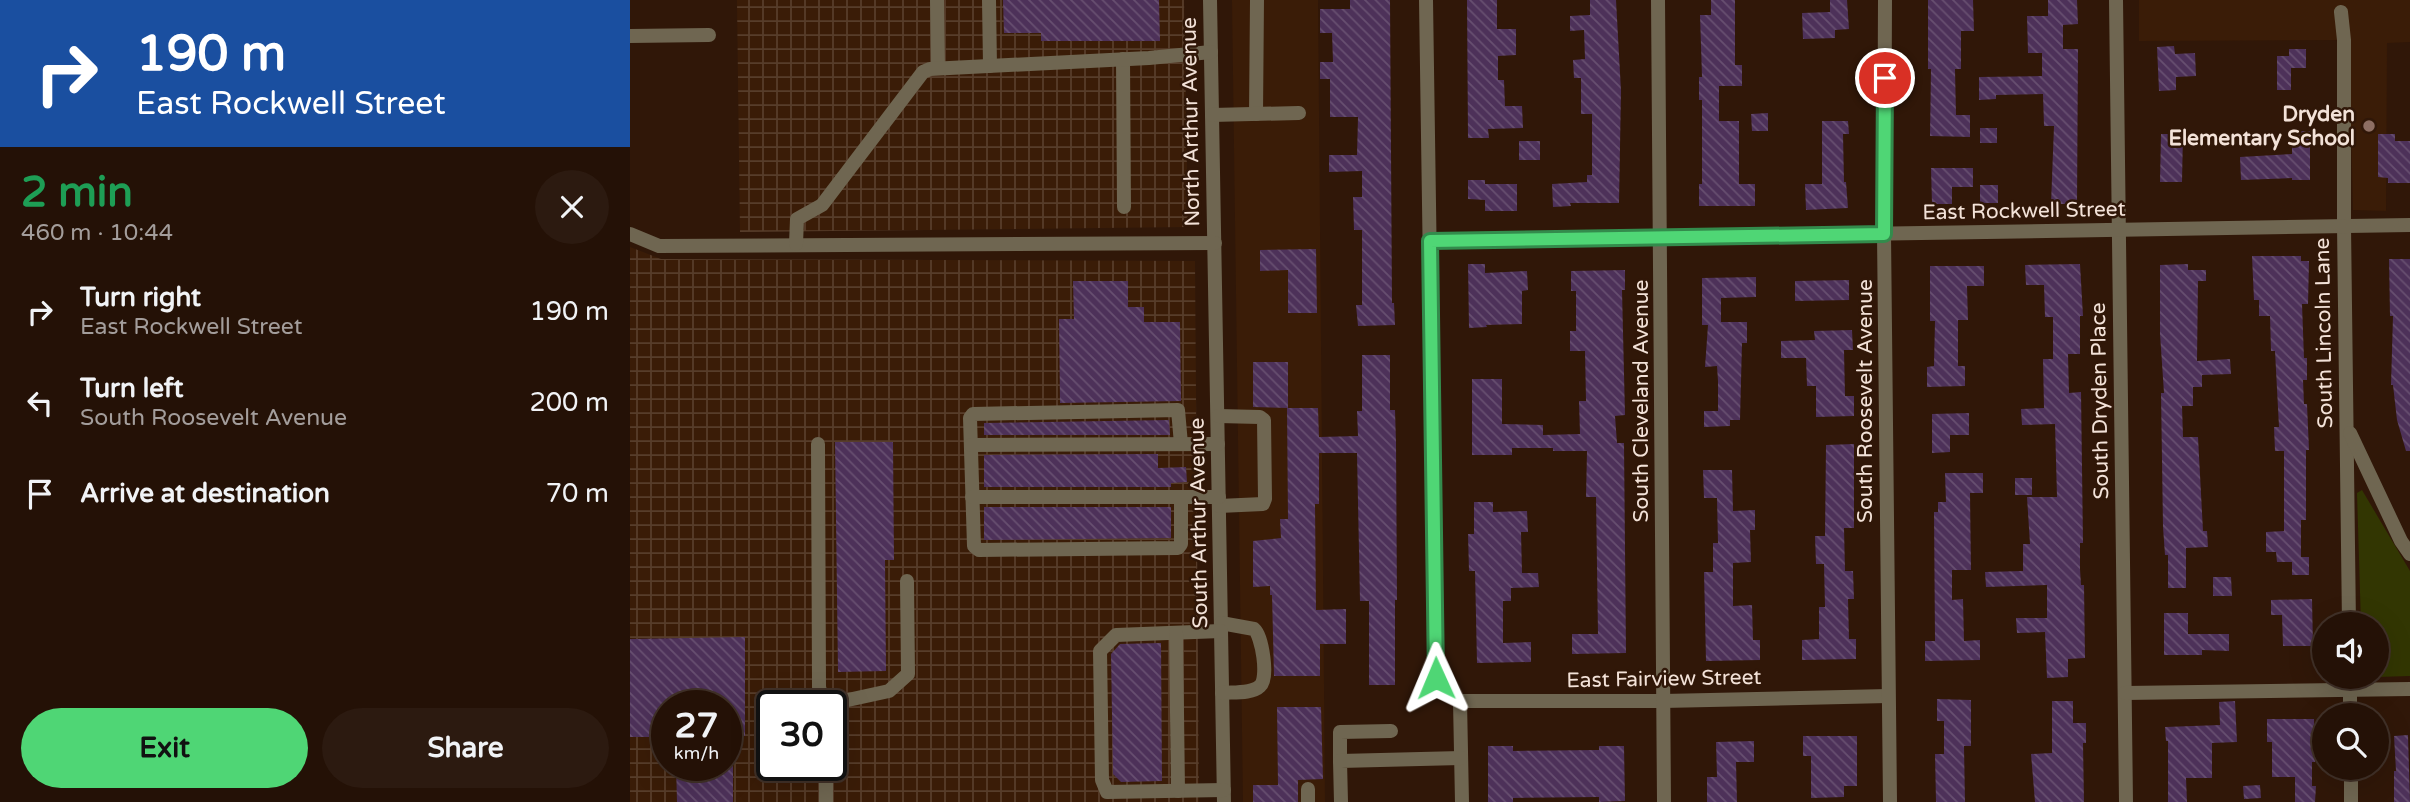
<!DOCTYPE html>
<html lang="en">
<head>
<meta charset="utf-8">
<style>
  :root { --surface:#241106; --page:#2c1a10; --text:#f1f3f6; --muted:#a39d9b; --line:#413128; --accent:#4fd675 }
  body { margin:0; font-family:"Varela Round",sans-serif; background:var(--page); color:var(--text); height:100vh; display:flex; flex-direction:column; font-size:26px; white-space:nowrap }
  * { box-sizing:border-box; margin:0 }
  p { font-size:23px; color:var(--muted) }
  .icon { flex:none; width:38px; height:38px; fill:none; stroke:currentColor; stroke-width:2; stroke-linecap:round; stroke-linejoin:round }
  .map { position:relative; flex:1; overflow:hidden }
  .drawer { display:flex; flex-direction:column; background:var(--surface); width:630px }
  .drawer>* { flex:none }
  .top-card { background:#1a4fa0; color:#fff; overflow:hidden }
  .buttons { position:absolute; left:1682px; top:612px; display:grid; gap:14px }
  .buttons a { display:grid; place-items:center; width:77px; height:77px; border-radius:50%; background:var(--surface); box-shadow:0 7px 28px #0002,0 0 0 2px var(--line); font-size:35px }
  .speed { position:absolute; left:21px; top:690px; display:flex; gap:14px; font-size:35px; font-weight:700; text-align:center }
  .speed>* { display:grid; place-content:center; width:91px; height:91px; border-radius:50%; background:var(--surface); box-shadow:0 7px 28px #0002,0 0 0 2px var(--line); line-height:1 }
  .speed small { font-size:18px; font-weight:400 }
  .speed .limit { border:4px solid #111; border-radius:10px; background:#fff; color:#111 }
  .pin { position:absolute; display:grid; place-items:center; width:60px; height:60px; color:#fff; margin:-30px; border:4px solid #fff; border-radius:50%; box-shadow:0 2px 7px #0007 }
  .me { position:absolute; width:77px; margin:-38px; rotate:359deg; stroke-linejoin:round; filter:drop-shadow(0 0 5px #0008) }
  .turn { display:flex; align-items:center; gap:24px; height:147px; padding:0 21px; font-size:32px }
  .turn .icon { width:91px; height:91px; stroke-width:2.5 }
  .turn b { display:block; font-size:49px; line-height:60px }
  .round { display:grid; place-items:center; flex:none; width:74px; height:74px; border-radius:37px; background:var(--page) }
  .summary { display:flex; align-items:center; justify-content:space-between; height:119px; padding:0 21px }
  h1 { font-size:42px; font-weight:800; line-height:52px; color:#1e9e55 }
  .action { display:flex; gap:14px; margin-top:auto; padding:14px 21px }
  .action a { flex:1; height:80px; border-radius:42px; background:var(--accent); color:#111; font-size:28px; font-weight:800; line-height:80px; text-align:center }
  .action a+a { background:var(--page); color:var(--text) }
  ul { padding:0; list-style:none }
  li { display:flex; align-items:center; gap:21px; height:91px; padding:0 21px }
  li div { flex:1 }
  li b { display:block; font-size:26px }
  li em { font-style:normal }
  main { display:flex; flex:1; min-height:0 }
  .map>svg:first-child { display:block }
</style>
</head>
<body>
<main>
<section class="drawer">
<div class="top-card">
<div class="turn"><svg class="icon" aria-label="right" viewBox="0 0 24 24"><path d="M7 20v-9h11M14 6l5 5-5 5"/></svg><div><b>190 m</b>East Rockwell Street</div></div>
</div>
<div class="summary"><div><h1>2 min</h1><p>460 m · 10:44</p></div><a class="round"><svg class="icon" aria-label="close" viewBox="0 0 24 24"><path d="M6 6l12 12M18 6L6 18"/></svg></a></div>
<ul>
<li><svg class="icon" aria-label="right" viewBox="0 0 24 24"><path d="M7 20v-9h11M14 6l5 5-5 5"/></svg><div><b>Turn right</b><p>East Rockwell Street</p></div><em>190 m</em></li>
<li><svg class="icon" aria-label="left" viewBox="0 0 24 24"><path d="M17 20v-9H6M10 6l-5 5 5 5"/></svg><div><b>Turn left</b><p>South Roosevelt Avenue</p></div><em>200 m</em></li>
<li><svg class="icon" aria-label="arrive" viewBox="0 0 24 24"><path d="M6 21V4h12l-3 4 3 4H6"/></svg><div><b>Arrive at destination</b></div><em>70 m</em></li>
</ul>
<div class="action"><a>Exit</a><a>Share</a></div>
</section>
<div class="map">
<svg width="1780" height="802" viewBox="0 0 1780 802">
  <defs>
    <pattern id="industrial-grid" width="8" height="8" patternUnits="userSpaceOnUse" patternTransform="scale(1.75)"><rect width="8" height="8" fill="#3a1c07"/><path d="M0 4h8M4 0v8" fill="none" stroke="#573d2a"/></pattern>
    <pattern id="building-back-hatch" width="6" height="6" patternUnits="userSpaceOnUse" patternTransform="scale(1.75)"><rect width="6" height="6" fill="#4d3159"/><path d="M-1 5l2 2M0 0l6 6M5-1l2 2" fill="none" stroke="#674f70"/></pattern>
  </defs>
  <rect width="100%" height="100%" fill="#301708"/>
  <g fill="#3a1c07">
    <path d="M602,0h86l7,802h-82z"/>
    <path d="M1509,0h271v42l-23,1 -1,168 -33,-1 -4,-170 -210,1z"/>
  </g>
  <g fill="url(#industrial-grid)" fill-rule="evenodd">
    <path d="M107,0h447l4,227 -448,5z"/>
    <path d="M0,247l31,12 534,2 4,541h-569zM37,705h59v60h-59zM142,705h59v60h-59z"/>
  </g>
  <path fill="#323602" d="M1732,490l48,81v105l-33,1 -1,-52h-15l-4,-132z"/>
  <g fill="url(#building-back-hatch)">
    <path d="M373,0h156l1,41h-119v-8h-37z"/>
    <path d="M720,0h40l2,303h2l1,22 -37,1 -2,-21h6v-75h-8l-1,-33h9v-26l-33,1v-17h28l1,-38h-28v-38h-10v-17h13l-1,-29h-12v-24h30z"/>
    <path d="M837,0h30v29h19v26l-18,1v24h6l1,26h17l1,22 -35,1 1,9h-21z"/>
    <path d="M960,0h26l5,91 -2,112h-49l1,3 -18,1 -1,-23 35,-2v-7h5v-61h-11v-36h-7l-1,-18 12,-1 -1,-29 -14,1v-15l20,-1z"/>
    <path d="M1081,0h24v65h7v21h-23v35h20v63h16v22h-56v-22h3v-84h-3v-23h3l-2,-62h11z"/>
    <path d="M1200,0h17l2,29 -14,1v8l-32,1 -1,-26 28,-1z"/>
    <path d="M1298,0h45l1,31h-13v38h-6l1,46h14v22l-40,-1 1,-67h-3z"/>
    <path d="M1418,0h29l1,24 -15,1v24h15l-1,155h-26l3,-78h-10l-1,-32 -47,1v4l-17,1v-23l63,-1v-23h-14l-1,-37h21z"/>
    <path d="M1544,46l1,8 20,-1 1,23 -20,1v13l-17,1 -2,-44z"/>
    <path d="M1659,49h17v19h-15v22h-14v-34h12z"/>
    <path d="M1138,113v18h-16l-1,-17z"/>
    <path d="M1192,121h26l1,13h-6l1,48h2l2,26 -42,2 -1,-26h17z"/>
    <rect x="1350" y="128" width="17" height="15"/>
    <path d="M1662,131h18v49h-18v-2l-51,2 -1,-23 52,-3z"/>
    <path d="M1531,134h22l-1,48h-22z"/>
    <path d="M1748,134h17v7h15v42h-22v-5l-10,-1z"/>
    <rect x="889" y="141" width="21" height="19"/>
    <path d="M1301,168h42v19h-21v17h-20z"/>
    <path d="M838,180h17v4h32v27h-32v-11l-17,-1z"/>
    <rect x="1350" y="185" width="18" height="18"/>
    <path d="M686,249l1,64h-29v-43l-28,1v-21z"/>
    <path d="M1622,256h49v5h8l-1,43h-6l2,54h3v22h-4l1,24h3l2,46h-3v70h-5v37h8v18h-17v-13h-15l-1,-10h-10v-20l18,-1v-80h-9l-1,-24h5l-4,-76h-4l-1,-35h-11v-16h-5z"/>
    <path d="M1759,259h21v192h-4l-9,-31 -4,-35h-2l2,-69h-3z"/>
    <path d="M838,264h17v9l42,-2 1,19 -6,1v33l-36,1 1,2 -18,1z"/>
    <path d="M1450,264l3,52h-3v38h-12l1,39 12,-1 2,151h-3v26l1,16h3l1,73 -17,1v18l-21,1 -2,-46 -28,1 -1,-15h31v-33l-61,2 -1,-15 38,-1v-27h7l-3,-47h30l-2,-73 -33,1 -1,-16 23,-1 -1,-49h10v-42h-8l-1,-32h-18l-1,-20z"/>
    <path d="M1558,264v6h18v11h-8l-1,80 33,-2 1,15 -29,1v12h-9v19h-11l1,31h15l5,94h4l1,16 -22,1v40h-18v-33h-3l-2,-28 -2,-134h3l-4,-59v-69z"/>
    <path d="M1300,266h54v20h-17l1,34h-10v46h7v20l-38,1v-20l7,-1 1,-45h-5z"/>
    <path d="M995,270v20h-3l3,125 -10,1 2,27h7l2,210 -54,1v-20h26l-2,-137h-10l1,-46h-34v-3h-41v7h-40v-76h30v45l41,1v10l37,-1 -1,-33h7l-1,-50h-15v-20h6v-40h-5v-20z"/>
    <path d="M1126,277v20l-35,1v24h26v21h-5l-2,77h-10v6l-26,1v-16h14v-30l-1,-15 -12,1 3,-42h-6v-47z"/>
    <path d="M1219,280v20l-54,1v-20z"/>
    <path d="M443,281h55v26h16v15h36l1,79 -121,2 -1,-84h15z"/>
    <path d="M1222,330l1,20h-9l1,46h9v20l-38,1v-31h-9l-1,-28h-25v-17l34,-1 -1,-9z"/>
    <path d="M732,355h28v55h5l1,33 1,157h-2v85h-26v-84h-9l-3,-148h-38v51h-4l1,106 30,-1v35h-26v32h-46l-2,-81h-2v-9l-17,1v-46l28,-3 -1,-19h8l-1,-111h31l1,29 39,-1 -1,-25h5z"/>
    <path d="M623,362h35v46l-35,-1z"/>
    <path d="M1339,413v22h-19v17l-18,1v-39z"/>
    <path d="M539,420l1,15h-186v-12z"/>
    <path d="M205,442h58l1,118h-9l1,111 -48,1z"/>
    <path d="M1224,444v84h-10l1,43h8l1,28h-6l1,40h7v20l-54,1v-20l17,-1v-32h6l-1,-43h-8l-1,-28h10l1,-91z"/>
    <path d="M528,454v14l28,-1 1,15 -16,1v4h-187v-32z"/>
    <path d="M1073,470h29l1,41 22,-1v20h-5l1,32 -18,1v43l19,-1 1,35h7v20l-54,1 -2,-89h9v-29h5l-1,-45h-13z"/>
    <path d="M1315,473h38v20h-13l1,77h-19v30l11,-1 1,42 16,-1v20l-55,1v-20h10l-1,-129h4v-10h8z"/>
    <rect x="1385" y="478" width="17" height="17"/>
    <path d="M844,502h19v10l34,-1 1,21h-7l1,41h16l1,14 -28,1v13h-8v42l28,-1v20l-54,1 -2,-92h-6l-1,-37h6z"/>
    <path d="M354,507h187v31l-187,2z"/>
    <path d="M1583,577h18l1,19h-19z"/>
    <path d="M1682,599l1,47h-30l-1,-31h-11v-15z"/>
    <path d="M1534,613h24v21h41v17l-27,-1v5h-38z"/>
    <path d="M115,637v99l-19,1v-32h-59v32h-37v-98z"/>
    <path d="M531,643l1,138 -41,1 -8,-8 -2,-120 9,-10z"/>
    <path d="M1307,699l34,1v46h-7l1,56h-29l-1,-48h9v-33h-7z"/>
    <path d="M1422,701h21v22h13v20h-3l1,59h-49l-4,-48 21,-1z"/>
    <path d="M1605,701l2,41 -25,1v35h-26l1,24h-19v-61h-2l-1,-14 55,-2 -1,-23z"/>
    <path d="M647,707h44l2,72 -25,1v22h-45v-17h25z"/>
    <path d="M1637,719h47l1,43h-3v24h4l-1,16h-20v-25h-23v-35h-5z"/>
    <path d="M1778,735l2,67h-16v-31h2l-2,-35z"/>
    <path d="M1173,736h54v50h-13v11l-33,1v-42h-8z"/>
    <path d="M1124,741v21h-18l1,40h-30v-25h10l-1,-35z"/>
    <path d="M858,746h25v5l86,-1v-4h25l1,55 -26,1v-5l-86,1v4h-25z"/>
    <path d="M46,765h57v37h-56z"/>
    <path d="M1630,785l1,13 -17,1 -1,-13z"/>
  </g>
  <g fill="none" stroke-linecap="round" stroke-linejoin="round">
    <g stroke="#6f6651" stroke-width="14">
      <path d="M307,0l1,68"/>
      <path d="M359,0l1,66"/>
      <path d="M580,0l14,802"/>
      <path d="M796,0l10,678 6,13 18,10h203l225,-5"/>
      <path d="M1028,0l6,802"/>
      <path d="M1255,0l-1,234 6,568"/>
      <path d="M1486,0l10,802"/>
      <path d="M1711,12l3,28v186l5,399"/>
      <path d="M0,36l79,-1"/>
      <path d="M493,59l1,148"/>
      <path d="M626,114l1,-114"/>
      <path d="M582,115l87,-2"/>
      <path d="M0,234l29,12 556,-3"/>
      <path d="M800,241l980,-16"/>
      <path d="M166,244l1,-25 25,-14 101,-133 7,-3 219,-11 62,-6"/>
      <path d="M588,416l42,1 4,3 1,79 -2,5 -44,2"/>
      <path d="M1720,433l51,108 9,13"/>
      <path d="M188,444l1,243 5,18"/>
      <path d="M551,444l-3,-34 -205,4 -3,4 4,128 5,4 199,-2 3,-4v-47"/>
      <path d="M341,445l247,-1"/>
      <path d="M342,497h247"/>
      <path d="M591,623l33,6c8,7 15,49 6,57 -8,8 -27,6 -38,7"/>
      <path d="M591,631l-105,4 -16,16 2,129 5,12 117,-2"/>
      <path d="M546,633l2,158"/>
      <path d="M1720,677v39"/>
      <path d="M1495,693l285,-4"/>
      <path d="M830,701l2,101"/>
      <path d="M195,705l64,-14 19,-17 -1,-93"/>
      <path d="M710,761v-29l51,-1"/>
      <path d="M196,765v37"/>
      <path d="M1721,768v34"/>
      <path d="M678,802v-13"/>
      <path d="M711,802l-1,-41 121,-3"/>
    </g>
  </g>
  <g fill="none" stroke-linecap="round" stroke-linejoin="round">
    <defs>
      <path id="route" d="M806,678l-6,-437 454,-7 1,-156"/>
    </defs>
    <use href="#route" stroke="#338b4c" stroke-width="18"/>
    <use href="#route" stroke="#4fd675" stroke-width="12"/>
  </g>
  <circle fill="#8d6e63" stroke="#301708" stroke-width="2.5" cx="1739" cy="126" r="7"/>
  <g text-anchor="middle" dominant-baseline="central" stroke-width="5" stroke-linejoin="round" paint-order="stroke">
    <g font-size="21" font-weight="bold" fill="#f3e2d8" stroke="#301708" text-anchor="end">
      <text x="1725" y="114">Dryden<tspan x="1725" dy="24">Elementary School</tspan></text>
    </g>
    <g font-size="21" fill="#f3e2d8" stroke="#301708">
      <text transform="translate(561 122) rotate(-91)">North Arthur Avenue</text>
      <text transform="translate(1394 211) rotate(-1)">East Rockwell Street</text>
      <text transform="translate(1694 333) rotate(-91)">South Lincoln Lane</text>
      <text transform="translate(1011 401) rotate(-90)">South Cleveland Avenue</text>
      <text transform="translate(1235 401) rotate(-90)">South Roosevelt Avenue</text>
      <text transform="translate(1470 401) rotate(-91)">South Dryden Place</text>
      <text transform="translate(569 523) rotate(-91)">South Arthur Avenue</text>
      <text transform="translate(1034 679) rotate(-1)">East Fairview Street</text>
    </g>
  </g>
</svg>
<div class="buttons">
<a><svg class="icon" aria-label="sound" viewBox="0 0 24 24"><path d="M4 9h4l5-4v14l-5-4H4zM17 9q2 3 0 6"/></svg></a>
<a><svg class="icon" aria-label="search" viewBox="0 0 24 24"><circle cx="10" cy="10" r="6"/><path d="M15 15l6 6"/></svg></a>
</div>
<div class="speed"><div>27<small>km/h</small></div><div class="limit">30</div></div>
<div class="pin" style="left:1255px;top:78px;background:#d93025"><svg class="icon" aria-label="arrive" viewBox="0 0 24 24"><path d="M6 21V4h12l-3 4 3 4H6"/></svg></div>
<svg class="me" style="left:806px;top:678px" viewBox="-20 -20 40 40"><path d="M0-17L14 15 0 8-14 15z" fill="#4fd675" stroke="#fff" stroke-width="4"/></svg>
</div>
</main>
</body>
</html>
